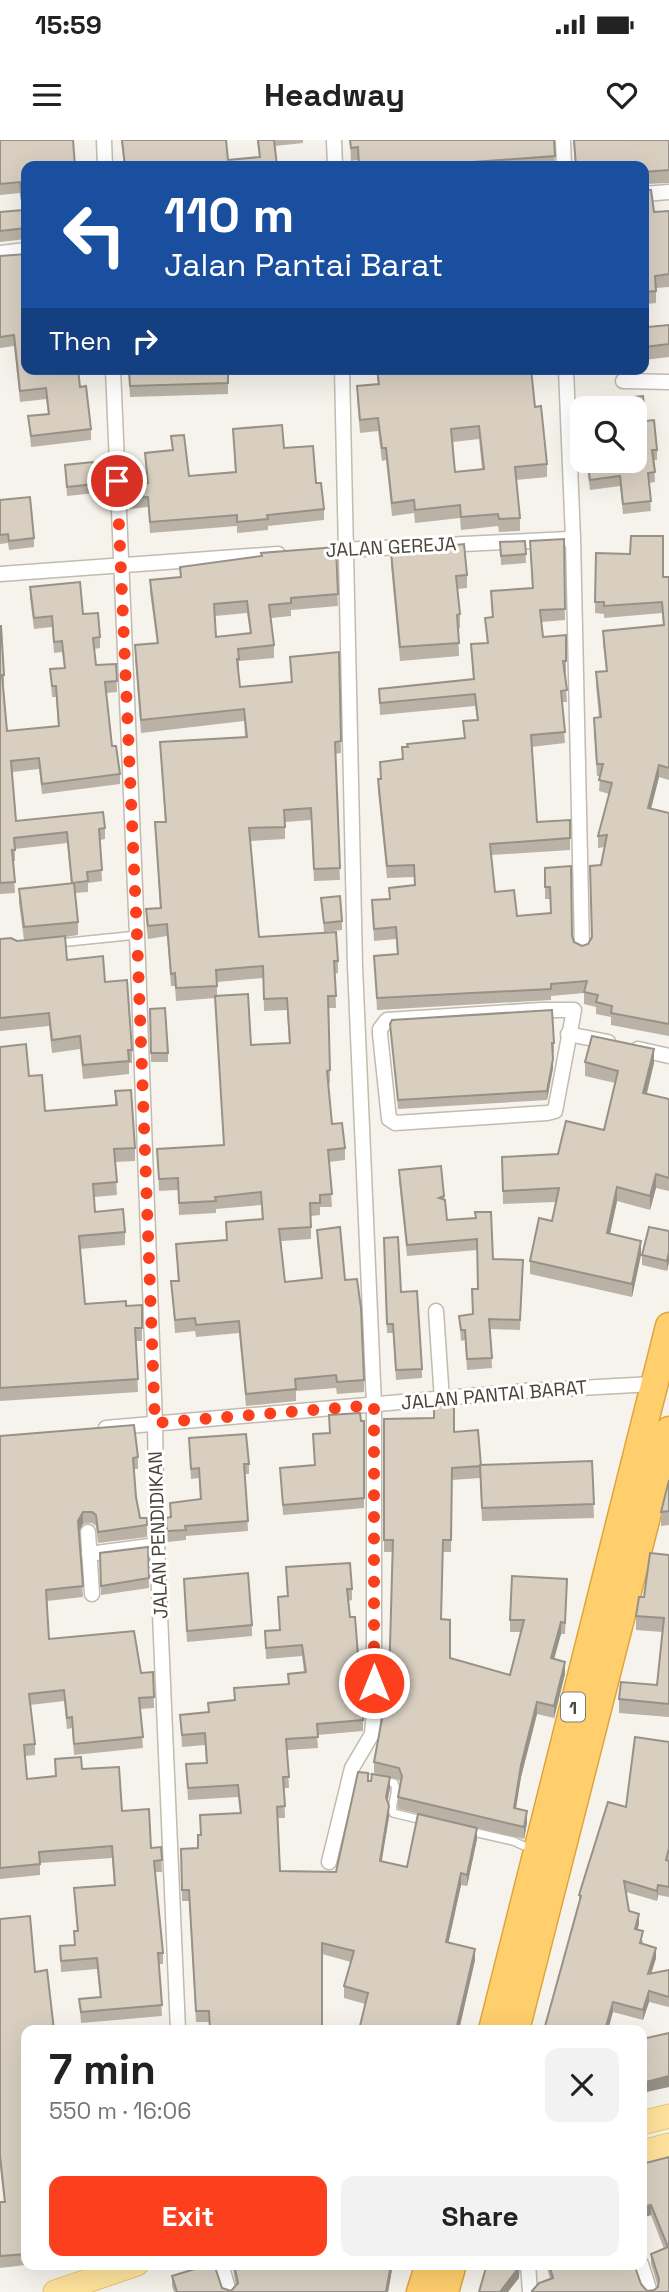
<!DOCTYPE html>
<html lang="en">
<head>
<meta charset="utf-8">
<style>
  :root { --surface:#fff; --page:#f2f2f2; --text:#222; --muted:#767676; --accent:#fc3f1d }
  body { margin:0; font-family:"Space Grotesk",sans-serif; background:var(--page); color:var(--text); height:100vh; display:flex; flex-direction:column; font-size:26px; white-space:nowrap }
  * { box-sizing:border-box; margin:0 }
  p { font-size:23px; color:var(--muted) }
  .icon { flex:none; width:38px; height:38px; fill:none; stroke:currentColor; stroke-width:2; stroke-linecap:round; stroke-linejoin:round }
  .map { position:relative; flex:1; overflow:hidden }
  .panel { position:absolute; left:21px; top:1885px; width:626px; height:245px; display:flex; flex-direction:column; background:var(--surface); border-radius:14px; box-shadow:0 7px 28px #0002 }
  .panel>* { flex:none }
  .top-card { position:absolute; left:21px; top:21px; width:628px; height:214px; border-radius:14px; box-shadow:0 7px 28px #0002; background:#1a4fa0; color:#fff; overflow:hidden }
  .tools { position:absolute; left:570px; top:256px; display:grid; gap:14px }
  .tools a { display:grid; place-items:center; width:77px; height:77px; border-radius:14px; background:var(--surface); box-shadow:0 7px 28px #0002; font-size:35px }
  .pin { position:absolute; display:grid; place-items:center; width:60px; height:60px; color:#fff; margin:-30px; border:4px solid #fff; border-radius:50%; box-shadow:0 2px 7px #0007 }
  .me { position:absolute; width:77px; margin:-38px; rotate:0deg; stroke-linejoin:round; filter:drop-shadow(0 0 5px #0008) }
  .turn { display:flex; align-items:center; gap:24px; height:147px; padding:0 28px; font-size:32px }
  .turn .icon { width:91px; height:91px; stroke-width:2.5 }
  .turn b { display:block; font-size:49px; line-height:60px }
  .then { display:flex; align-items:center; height:66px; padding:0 28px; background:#0003; gap:14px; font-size:26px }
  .round { display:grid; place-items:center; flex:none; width:74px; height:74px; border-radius:14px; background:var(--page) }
  .overview { display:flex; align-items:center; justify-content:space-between; height:119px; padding:0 28px }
  h1 { font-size:42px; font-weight:700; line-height:52px }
  .primary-button { display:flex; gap:14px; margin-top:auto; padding:14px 28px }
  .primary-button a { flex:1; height:80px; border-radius:14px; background:var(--accent); color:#fff; font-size:28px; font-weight:700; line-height:80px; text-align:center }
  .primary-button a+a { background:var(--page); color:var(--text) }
  .status { display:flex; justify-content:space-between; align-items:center; height:49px; padding:0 35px; background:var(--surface); direction:ltr }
  .status svg { height:19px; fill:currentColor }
  header { display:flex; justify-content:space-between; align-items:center; height:91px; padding:0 28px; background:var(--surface); font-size:32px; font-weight:700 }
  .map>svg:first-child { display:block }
</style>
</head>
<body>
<div class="status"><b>15:59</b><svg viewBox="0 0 49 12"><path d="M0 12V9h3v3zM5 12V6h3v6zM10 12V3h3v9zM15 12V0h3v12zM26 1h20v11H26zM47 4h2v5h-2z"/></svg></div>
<header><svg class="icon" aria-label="menu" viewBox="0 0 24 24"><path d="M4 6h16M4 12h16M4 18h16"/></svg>Headway<svg class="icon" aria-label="heart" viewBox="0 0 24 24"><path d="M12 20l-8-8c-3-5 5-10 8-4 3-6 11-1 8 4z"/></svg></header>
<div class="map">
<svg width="669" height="2152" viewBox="0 0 669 2152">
  <rect width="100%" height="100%" fill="#f6f3ec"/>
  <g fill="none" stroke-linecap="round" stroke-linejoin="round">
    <defs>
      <g id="lane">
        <path d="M59,803l78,-8"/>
        <path d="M360,1637l34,6c5,9 -4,20 -1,30l33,8"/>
        <path d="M469,1691l44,10 18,8"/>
      </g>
      <g id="street">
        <path d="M104,0l1,26"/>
        <path d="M334,0l1,26"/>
        <path d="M563,0l1,26"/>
        <path d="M644,54l25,-2"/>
        <path d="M0,113l26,-3"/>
        <path d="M113,229l24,566 18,488 2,122 21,485"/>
        <path d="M566,229l7,169 9,410"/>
        <path d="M623,241l46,1"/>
        <path d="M340,410l228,-11"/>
        <path d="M0,434l278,-20"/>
        <path d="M541,870h33l-19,101 -8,2 -152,10 -6,-4 -9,-85v-5l7,-9z"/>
        <path d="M568,894l40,8"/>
        <path d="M638,909l31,7"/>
        <path d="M436,1171l6,89"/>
        <path d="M106,1288l419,-37 128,-7"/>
        <path d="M88,1392l4,62"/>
        <path d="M89,1414l68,-9"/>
        <path d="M329,1722l23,-94 20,-34 2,-24v-305l-19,-439 -13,-597"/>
        <path d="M221,2124l8,28"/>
        <path d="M528,2124l2,28"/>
        <path d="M641,2124l9,28"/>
      </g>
      <g id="primary">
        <path d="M642,1983l27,-7"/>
        <path d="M642,2012l27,-7"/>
        <path d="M55,2152l82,-28"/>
      </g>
      <g id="highway">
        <path d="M492,1890l177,-704"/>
        <path d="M516,1890l153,-600"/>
        <path d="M420,2152l9,-28"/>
        <path d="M445,2152l8,-28"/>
      </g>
    </defs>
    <use href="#lane" stroke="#c2bbae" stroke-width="10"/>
    <use href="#street" stroke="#c2bbae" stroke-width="17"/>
    <use href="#primary" stroke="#e6c16a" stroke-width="25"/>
    <use href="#highway" stroke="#e0a43c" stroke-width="29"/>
    <use href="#lane" stroke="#fff" stroke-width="7"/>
    <use href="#street" stroke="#fff" stroke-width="14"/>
    <use href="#primary" stroke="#ffe39c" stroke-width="23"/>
    <use href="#highway" stroke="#ffcf6e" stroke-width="26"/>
  </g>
  <g fill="#bab2a6" fill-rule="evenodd">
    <path d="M0,0l26,26v73l-26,3v-30l22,-2 -2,-17 -20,2z"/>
    <path d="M121,0h105l2,20 31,-3 -2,-17h46v3l-28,3 2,20h-153z"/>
    <path d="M350,0h204l1,26h-197v-6l-7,1z"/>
    <path d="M573,0h96v43l-25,1v-18h-69z"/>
    <path d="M644,49l10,23 15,-1v76l-13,1v15l-10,1 2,23 21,-2v32l-25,3z"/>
    <path d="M0,116l80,131 11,42v11l-60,7 -3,-31 20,-2 -2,-15 -26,3 -6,-56 -14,2z"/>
    <path d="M128,229h100v25l-98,3z"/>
    <path d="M376,229h155l4,38 12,57v13l-31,3 4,38v13l-21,1 -1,-6 -37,4 -1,-12 -45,5 -1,-10 -22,3 -6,-56 -4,1 -4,-30 -18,2 -3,-34v-13l21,-2zM479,299l3,30 -27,3 -2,-30z"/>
    <path d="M643,256l3,25 8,-1 3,30v10h-3l1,22 -6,1 2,28 -28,3 -3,-28 -30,4 -4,-30h49v-52h-52v18l-2,-24z"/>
    <path d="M233,289l51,19 32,35 8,26v11l-56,6v4l-31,3v-7l-87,7 -2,-26 -19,2 -1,-25 19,-1 -2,-30 27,-3 -1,-14 18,40 46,-4z"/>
    <path d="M65,325l30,19v9l-28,3z"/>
    <path d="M0,360l34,38v9l-25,3 -1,-7 -8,1z"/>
    <path d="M564,399l1,81 -24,2 2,15 23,-2v38h-1l2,29h-5l3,41 -34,4 6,75 33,-2v30l-79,5 4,37 22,24 34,-3 -1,-14h-5v-31l29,74 8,4 6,-2 3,-7 14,-90 -7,1v-12l11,-42 -10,-3 1,-15h-3l-3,-46v-12h5l-3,-34v-12l10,-1 -3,-28v-12l60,-6 -1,-12 -58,5v-4l-9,-1 1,-60 67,24h6v203l-10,-3 -8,32 18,4v223l-58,-11v-8l-15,-3v-7l-12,-3v-11l-33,3v4l-174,10 -3,-54 23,-2 -1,-15 -22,2 -2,-41 17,-1v-11l25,-3v-8l-27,1 -9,-87v-12h2v-17l22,-3v-12l62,-8 -1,-18 14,-1 -2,-14 -95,9 -1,-26 94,-9 -2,-36 16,-1 -2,-25 7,-1 -1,-26 41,-3 -2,-47z"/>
    <path d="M525,401l1,22 -25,2 -1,-23z"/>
    <path d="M336,407l2,59 -47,4v6l-20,2 3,27v13l-35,3v10h-1l2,16 51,-5 -1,-25 49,-5 2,101 -6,1 5,126 -26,1 -3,-61 -26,2v17l-34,2 8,96 79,24v12l-3,1 1,34h-7l1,75h-2l4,41 13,24v12l-16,2 3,45h-12v8l-9,1v23l-30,2 4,41 36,-3 -4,-37v-12l28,50 19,100v12l-27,2 -1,-6 -40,3v10l-50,5 -7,-73 -43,4 -1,-6 -20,2 -4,-52h7l-2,-37 50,-4v-18l36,-2 -1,-15 -45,4v4l-37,2 -1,-25 -19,1 -2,-42 67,-4 -9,-147 -39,3 -1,-15h-4l-4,-50 -19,3 -2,-18v-12l14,-1 -5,-86h10l-5,-80 85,-5 -1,-16 -103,12 -6,-75v-13l22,-2 -7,-51v-12l30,-3v-10zM247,473l3,20 -34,4 -1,-21zM263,838l1,33 23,-1 2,33 -38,2 -34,-49v-14z"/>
    <path d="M391,412l76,23v13l-10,1 3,25v14h-2l1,28 -59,5 -9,-96z"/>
    <path d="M30,447l53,27 17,23v11l-6,1 2,16 20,-1 1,28 -11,1 6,53 8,28v10l-78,10 -3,-25 -27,3 4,49 89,7v11l-5,1 2,41 -14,2v9l-13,1 3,29v13l-13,2 2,23 38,22 27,68v13h-3v11l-46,5 -3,-30 -28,4 -3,-27 -49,5v-92l17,2 7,-1 -5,-37v-14l52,-5 -4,-41 -52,6v12h-2l2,32 -15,1v-268l4,49v11h-1l4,45 51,-5 -2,-29h-4l-2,-28 14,-1 -2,-16 -8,1 -2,-26 -18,2 -4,-31z"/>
    <path d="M321,758l21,23v9l-18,2z"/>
    <path d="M150,869l18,44v9h-17z"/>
    <path d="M390,884l164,19v9h-1v16l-6,32 -149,9z"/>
    <path d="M0,907l29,29 16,35 70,-5v-15l20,57v13l-20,1 2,33 -23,2 1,15 30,20v13l-45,4 5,55 41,2 16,-1v36h-6l2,51 -138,9z"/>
    <path d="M585,922l69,1 -7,31 22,5v92l-13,-3 -6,22 -33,-9 -7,33 31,21 -9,42 -102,-23v-13l22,-40 4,-19 -53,2 -1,-47 56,-3 46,-24 11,-47 -30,-7z"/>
    <path d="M441,1026l6,54 29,-2 17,41 30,1 -3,70 -30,-1 2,39 -25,2 -2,-30 -4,1 -2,-25 13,-2 6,-25 -1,-39 -70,6 -8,-75v-11z"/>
    <path d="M669,1091v31l-2,9 -25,-6v-10z"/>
    <path d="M384,1107l17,45 21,77v9l-26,2 -3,-47h-6z"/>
    <path d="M329,1275l35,6v87l-81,7 -3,-47 35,-3 -2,-31 16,-1z"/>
    <path d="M384,1279l70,13 27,33 111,-4 2,57 -112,3 -2,-43 -28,2 -1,72h-8l-2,67 9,39 60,17 11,-43h-11v-12l57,-30 -2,44h-4l-7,25 11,15 -11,44 -17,-4 -16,63 -5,31 11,15 -3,16 -126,-30v-12l3,-13 -2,-4 -9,-3v11l-3,13 2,16 -8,44 26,6 70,-28 -10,47 -6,-1 -13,58 27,17 -16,70h-100l6,-26 -21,-6v-12l7,-24 -29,-8v76h-113v-8h-13l-7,-121h-7l-1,-52 17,-1v-13h2v-20l40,-2 -2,-16 -50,3 -2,-36 20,-1 -1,-18 -23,2 -2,-32 28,-2v-10l26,-3v-12l54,-4v-10l16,-2 -2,-16 -36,3 -1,-28 15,-1 -2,-33 9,-1 -1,-29 66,22v11l-4,1 2,16 13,103v11l-46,4 1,13 -31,2 2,38h-5l1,30h-8l3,53 56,1 32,-91 20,-4 -14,-4v-11l15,-81 3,-129h-8z"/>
    <path d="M0,1296l138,21v12h-4l2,28 4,21h7v19l-49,6 -2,-17 -4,-3 -9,1 -4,7 4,66 -36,4 2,38 92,34 12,-1 1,36 -14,1 3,39 -69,7 -2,-27 -5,1 -3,-28 -34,4 5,39v11l-10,1 2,23 29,-3 -1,-17 27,10 40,42 29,37 10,-1 1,25h-7l8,81v11h-4l3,52 -81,7 -2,-24 21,-2 -3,-28 -36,3 -1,-26 14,-1v-14h3l-3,-43 40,-3 -2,-27 -72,5v12l-40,4z"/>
    <path d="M189,1298l60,26v10h-4l3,57 -62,5v4l-19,2 -1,-24 5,-1 29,-18 -1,-21 -8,1z"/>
    <path d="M669,1340v45l-8,1v-14z"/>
    <path d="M148,1407l1,41 -48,7 -1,-33z"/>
    <path d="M669,1415v162l-50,-4v-14l38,-14 5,-53 -26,-2v-14l8,-19z"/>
    <path d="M184,1439l68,46v11l-65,6z"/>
    <path d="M669,1602v155l-11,-2 -1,6 -31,-9 3,19 10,13 -2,6 6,12v2l13,14 -5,16 18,-4v37l-20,-5 -6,18 -30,-8 -34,-109v-8l47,-88z"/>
    <path d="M0,1779l26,111v234h8l-34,4v-66h4l-4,-35z"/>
    <path d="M669,2017v135h-137l18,-13 -4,-15h88l7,20 6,7 7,-1 4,-3 -7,-23v-10l13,-5 -13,-34 -9,3v-54z"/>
    <path d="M232,2124h161l-5,28h-214l-2,-6v-10l59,15 5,-5z"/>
  </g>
  <g fill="#979187">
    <path d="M659,625v12l-11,43v-12z"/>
    <path d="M654,909v14l-11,44v-14z"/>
    <path d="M553,919v9l-6,32v-9z"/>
    <path d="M656,1034v14l-6,22v-14z"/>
    <path d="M617,1047v14l-10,46v-14z"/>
    <path d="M641,1101v14l-9,42v-13z"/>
    <path d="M669,1112v10l-2,9v-10z"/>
    <path d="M83,1372v12l-5,9v-12z"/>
    <path d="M561,1482v12l-10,36v-12z"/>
    <path d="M565,1522v12l-11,44v-12z"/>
    <path d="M537,1562v12l-16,63 -7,43v-12l7,-43z"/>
    <path d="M390,1637v11l-4,21v-12z"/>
    <path d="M389,1666v11l-9,55v-11z"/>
    <path d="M527,1671v12l-3,16v-12z"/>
    <path d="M477,1688v11l-10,47v-11z"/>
    <path d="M461,1733v12l-15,69v-12z"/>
    <path d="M658,1745v10l-1,6v-10z"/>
    <path d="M639,1774v10l-4,15v-10z"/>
    <path d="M656,1808v10l-8,26v-10z"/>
    <path d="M475,1809v11l-16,70h-3z"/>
    <path d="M649,1851v11l-6,18v-10z"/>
    <path d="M613,1862v10l-5,18h-3z"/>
    <path d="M669,1936v11l-27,6v-10z"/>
    <path d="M651,2065v10l-9,3v-11z"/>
    <path d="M391,2124h2l-5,28h-2z"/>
    <path d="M520,2124l-1,14 -11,14h-8z"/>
  </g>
  <g fill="#d8cfc1" stroke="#979187" stroke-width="2" fill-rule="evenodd">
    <path d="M0,0h73l2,26h-49v62l-26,3v-19l23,-2 -3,-28 -20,2z"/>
    <path d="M122,0h104l2,20 32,-3 -2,-17h16l3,26h-152z"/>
    <path d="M350,0h204l1,16 -81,6 1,4h-116l-1,-19 -7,1z"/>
    <path d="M574,0h95v30l-25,2v-6h-8l-1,-4 -31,3v1h-28z"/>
    <path d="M644,49l7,1 3,22 15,-1v63l-14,2 1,15 -11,1 3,35 21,-2v19l-25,3z"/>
    <path d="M26,114v115h52l2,18 6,-1 5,43 -60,7 -3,-20 21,-2 -3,-26 -26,3 -6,-56 -14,2v-81z"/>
    <path d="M129,229h99v14l-98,3z"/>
    <path d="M377,229h154l4,38 6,-1 6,58 -32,3 5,51 -21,1 -1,-5 -37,3 -1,-12 -45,5 -1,-10 -22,3 -6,-55h-4l-4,-30 -18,2 -3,-34 22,-2zM479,286l5,43 -29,3 -4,-43z"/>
    <path d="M643,256l3,25 8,-1 3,30h-5l3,22 -7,1 3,28 -28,3 -3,-28 -30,4 -3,-20h48v-52h-52v8l-2,-14z"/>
    <path d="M282,285l2,23 29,-2 3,37h5l3,26 -57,6 1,4 -31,3v-7l-87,7 -2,-25 -19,1 -1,-14 20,-1 -3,-30 28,-3 -2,-14 13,-1 5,41 47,-4 -3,-43z"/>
    <path d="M93,322l2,22 -28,3 -2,-22z"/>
    <path d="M30,357l4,41 -25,3 -1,-7 -8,1v-35z"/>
    <path d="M631,396h32v41h6v191l-10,-3 -11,43 21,5v211l-58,-11 1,-7 -16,-4 2,-7 -14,-3 3,-11 -36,3v5l-174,9 -3,-42 24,-2 -2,-27 -22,2 -2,-29 18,-1 -1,-11 26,-3 -1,-20 -27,1 -9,-87h3l-1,-17 23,-3 -1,-12h6l-1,-3 58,-6 -2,-17 15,-1 -3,-26 -95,9 -1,-14 95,-10 -3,-35 17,-1 -3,-25 8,-1 -2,-26 42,-3 -3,-47 34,-2 1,70 -25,1 3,27 23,-2v26h-3l4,29 -6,1 4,41 -34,3 6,87 33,-2v18l-80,6 5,48 19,-2 3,26 34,-3 -1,-26h-5v-19l26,-2 1,70 2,6 8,4 6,-2 4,-7 -2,-71 11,-1 6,-30 -9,1 14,-53 -13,-3 4,-16h-6l-3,-46 7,-1 -5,-45 11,-1 -4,-40 61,-6 -2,-23 -58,4v-4h-9l1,-49 34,1z"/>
    <path d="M525,401l1,13 -25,2 -1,-14z"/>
    <path d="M464,404l3,31 -11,1 4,38 -3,1 2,28 -59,4 -9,-95z"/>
    <path d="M336,407l2,47 -47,4v5l-22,2 5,40 -36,4 1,10h-2l3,28 52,-5 -2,-25 49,-5 2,89 -6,1 5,126 -26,1 -3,-61 -27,2 1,17 -36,1 10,109 77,-5 2,29h-4l2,35h-8l2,74 -3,1 5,53 10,-1 3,25 -17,2 4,44 -12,1v8h-10l1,24 -32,2 6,53 37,-4 -5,-48 23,-3 5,53 12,-1 4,29 3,72 -27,2 -1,-7 -41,4 1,10 -50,5 -7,-73 -43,4 -1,-7 -20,2 -4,-39h8l-3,-37 51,-4 -1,-18 37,-3 -2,-27 -46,5 1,4 -37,2 -1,-25 -19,1 -2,-30 67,-4 -9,-149 33,-2 3,51 39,-2 -3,-45 -23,1 -1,-33 -47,4 1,16 -41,2 -1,-15 -4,1 -4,-50 -19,2 -2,-17 15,-1 -6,-86h11l-6,-80 87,-5 -3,-28 -103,11 -6,-75 23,-2 -8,-63 31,-3 -1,-10 82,-11 -1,-3zM247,461l4,32 -35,4 -2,-33z"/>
    <path d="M80,442l3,32 15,-1 2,24 -7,1 3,27 20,-1 1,17 -12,1 7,64h4l4,28 -78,10 -3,-26 -28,3 5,60 87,-9 2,16 -6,1 3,41 -15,2 1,9 -16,2 -5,-51 -53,6 1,12h-3l3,32 -15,1v-257h1l3,49h-2l5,56 52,-5 -3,-40h-4l-2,-17 15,-1 -3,-27 -8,1 -2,-26 -18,2 -4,-31z"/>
    <path d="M74,743l4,39 -54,5 -5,-38z"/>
    <path d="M340,756l2,25 -18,2 -3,-25z"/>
    <path d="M65,796l2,24 36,-4 2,26 22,-2 5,70h-4l1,11 -46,4 -3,-29 -28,4 -3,-27 -49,5v-79l11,-1 6,3z"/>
    <path d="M165,868l3,45h-17l-1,-44z"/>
    <path d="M552,870l2,33h-2l1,16 -6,32 -149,9 -8,-76 2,-4z"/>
    <path d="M592,896l62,13 -11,44 26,6v79l-13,-4 -6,22 -33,-9 -10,46 34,8 -9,43 -102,-23 9,-43 13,3 7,-33 -56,3 -1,-34 56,-3 8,-33 38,9 14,-59 -33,-9z"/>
    <path d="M26,904l3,32 13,-1 3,36 72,-6 -2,-14 16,-1 4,58 -21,1 3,33 -24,2 2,28 28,-3 2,23 -46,4 6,68 41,-3v5l16,-1v23h-7l3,51 -138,9v-341z"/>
    <path d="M441,1026l3,30 -5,2 6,2 2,20 29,-2 -1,-6h16l2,47 30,1 -3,60 -31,-1 3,39 -25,1 -2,-29h-4l-2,-14 14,-2 -1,-25h6l-1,-50 -70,6 -8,-75z"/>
    <path d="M649,1087l20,4v21l-2,9 -25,-6z"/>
    <path d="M398,1097l3,55 16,-1 5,78 -26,1 -3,-46h-6l-3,-86z"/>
    <path d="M434,1261h20v31l24,-2 3,36 -29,2 -1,72h-8l-2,79 9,1v38l60,17 14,-55h-14l2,-44 55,3 -2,44 -4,-1 -10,36 14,4 -11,44 -17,-4 -16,63 -7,43 13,3 -3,16 -126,-30 4,-21 -3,-8 -25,-6 15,-81 4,-141h-9v-121l50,-1z"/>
    <path d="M360,1273l1,8h3v77l-81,7 -3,-37 35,-3 -2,-31 17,-1 -1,-18z"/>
    <path d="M134,1285l4,32 -5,1 3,39 4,21h7v7l-49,7 -2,-17 -4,-3h-9l-5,9 5,65 -37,4 3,49 85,-8 7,42 12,-1 1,25 -15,1 4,39 -69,7 -2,-27 -5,1 -3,-28 -35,4 6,50 -11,1 3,34 29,-3 -1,-17 26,-2 1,12 37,-2 3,44 27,-2 2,39 10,-1 1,13 -8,1 9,92h-5l4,52 -81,7 -2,-13 22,-2 -4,-39 -36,3 -1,-15 15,-1 -1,-14h4l-4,-43 41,-3 -3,-39 -73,6 1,12 -40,4v-432z"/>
    <path d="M246,1294l3,30h-5l4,57 -63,5 1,4 -19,1 -1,-13 5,-1 -1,-14 31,-4 -2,-31 -8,1 -2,-31z"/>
    <path d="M592,1321l2,43 -112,4 -2,-43z"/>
    <path d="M669,1340v31l-8,1z"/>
    <path d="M148,1407l1,31 -48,8 -1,-33z"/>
    <path d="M650,1413l19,2v149l-50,-5 2,-17 36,3 7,-67 -28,-2 3,-19h5z"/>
    <path d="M350,1423l2,26h-5l3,28h5l8,103 -46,4 1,13 -32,2 3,38h-6l2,29 -8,1 3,64 56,1 22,-100 10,1v8h3l1,-7 18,3 -4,20 3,9 -9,55 27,6 11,-53 59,14 -10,47 -6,-2 -15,69 29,7 -19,81h-97l9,-37 -24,-7 10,-35 -32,-8v87h-112l-1,-19h-13l-7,-121h-7l-1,-41 17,-1v-13h3l-1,-20 41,-2 -3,-28 -50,3 -2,-24 21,-1 -2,-30 -23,2 -2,-20 29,-3 -1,-9 27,-3 -1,-12 55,-4 -1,-10 18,-2 -4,-27 -36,3 -1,-17 15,-1 -2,-33 10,-1 -2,-29z"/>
    <path d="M248,1433l4,52 -65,6 -3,-52z"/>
    <path d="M635,1597l34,5v106l-3,12 3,1v26l-11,-2 -1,6 -33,-10 5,30 10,3 -4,15 8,2 -3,12 16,5 -8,26 21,-4v27l-20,-6 -6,19 -30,-8 -8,28h-61l37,-134 -2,-1 29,-93 18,5z"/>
    <path d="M30,1776l5,56 12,-2 7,60h-28v224l-26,2v-54h5l-5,-47v-236z"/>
    <path d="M669,1893v43l-27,7v-44z"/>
    <path d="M669,2017v135h-137v-1l7,-8 14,-5 -4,-14h85l7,20 6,7 7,-1 4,-3 1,-8 -8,-25 17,-7 -17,-42 -9,2v-43z"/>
    <path d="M211,2124h3l8,24 9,3 7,-8 -4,-19h157l-5,28h-209l-5,-16z"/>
    <path d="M487,2124h32v3l-19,25h-21z"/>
  </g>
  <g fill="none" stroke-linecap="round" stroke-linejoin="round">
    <path stroke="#fc3f1d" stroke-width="12" stroke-dasharray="0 21.6" d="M117,341l20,454 18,488 219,-18v278"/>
  </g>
  <g text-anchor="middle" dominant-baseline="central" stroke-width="6" stroke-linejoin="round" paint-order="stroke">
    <rect fill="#fff" stroke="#817c74" stroke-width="2" x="561" y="1552.5" width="24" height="29" rx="5"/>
    <g font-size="18" font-weight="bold" fill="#4b4439">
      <text x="573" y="1567">1</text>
    </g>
    <g font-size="19" fill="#4b4439" stroke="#fff">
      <text transform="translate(391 407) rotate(-3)">JALAN GEREJA</text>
      <text transform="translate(494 1255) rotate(-5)">JALAN PANTAI BARAT</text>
      <text transform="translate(158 1395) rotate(-92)">JALAN PENDIDIKAN</text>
    </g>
  </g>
</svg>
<div class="tools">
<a><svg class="icon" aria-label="search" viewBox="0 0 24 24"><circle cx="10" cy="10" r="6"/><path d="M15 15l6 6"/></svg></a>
</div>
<div class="pin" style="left:117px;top:341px;background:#d93025"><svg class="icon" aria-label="arrive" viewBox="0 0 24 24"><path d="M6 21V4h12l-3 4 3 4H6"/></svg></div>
<svg class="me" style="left:374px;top:1543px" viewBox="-20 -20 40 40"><circle r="17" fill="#fc3f1d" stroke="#fff" stroke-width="3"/><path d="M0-11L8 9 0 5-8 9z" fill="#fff"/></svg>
<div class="top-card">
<div class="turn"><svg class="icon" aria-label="left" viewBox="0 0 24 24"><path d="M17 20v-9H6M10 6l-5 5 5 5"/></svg><div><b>110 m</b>Jalan Pantai Barat</div></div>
<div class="then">Then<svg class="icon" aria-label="right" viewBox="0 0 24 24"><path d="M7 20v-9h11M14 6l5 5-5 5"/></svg></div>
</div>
<section class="panel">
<div class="overview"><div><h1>7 min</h1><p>550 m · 16:06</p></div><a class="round"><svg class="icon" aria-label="close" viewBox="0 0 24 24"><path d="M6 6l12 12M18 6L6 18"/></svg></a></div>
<div class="primary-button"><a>Exit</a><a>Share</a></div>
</section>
</div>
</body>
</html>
